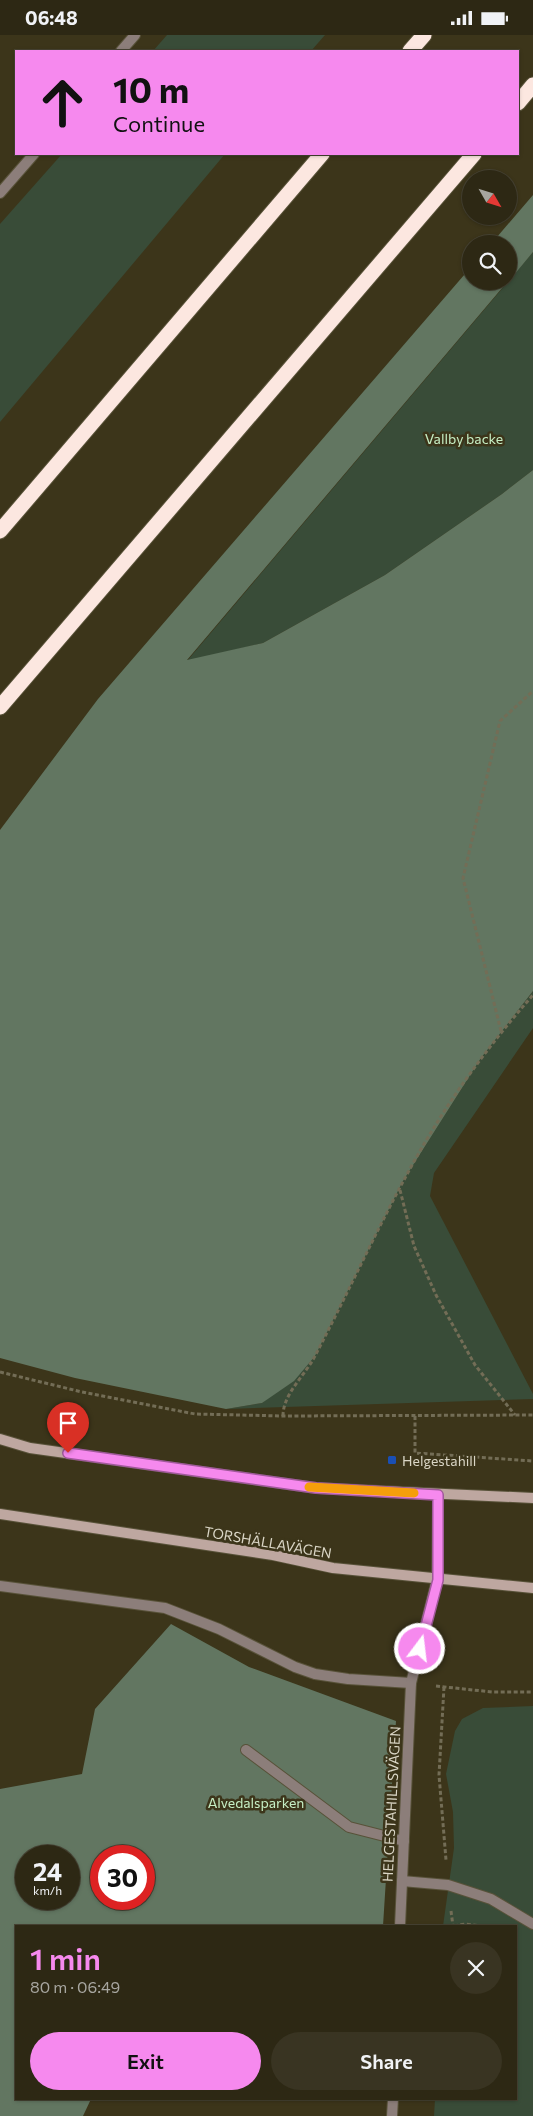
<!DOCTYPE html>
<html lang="en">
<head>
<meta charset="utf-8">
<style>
  :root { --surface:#2d2814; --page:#393422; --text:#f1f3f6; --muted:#a7a6a0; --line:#484434; --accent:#f689ee }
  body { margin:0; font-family:Commissioner,sans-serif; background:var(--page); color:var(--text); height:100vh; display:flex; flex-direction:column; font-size:19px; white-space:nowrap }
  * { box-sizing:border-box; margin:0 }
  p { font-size:16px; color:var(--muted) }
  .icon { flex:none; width:28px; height:28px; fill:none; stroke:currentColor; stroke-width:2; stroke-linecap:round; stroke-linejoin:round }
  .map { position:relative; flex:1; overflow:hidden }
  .panel { position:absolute; left:15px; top:1890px; width:502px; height:175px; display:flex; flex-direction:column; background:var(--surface); border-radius:0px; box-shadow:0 1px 4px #0004,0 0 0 1px var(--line) }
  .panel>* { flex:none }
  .banner { position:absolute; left:15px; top:15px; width:504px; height:105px; border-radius:0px; box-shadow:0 1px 4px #0004,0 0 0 1px var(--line); background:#f689ee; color:#111; overflow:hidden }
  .needle { width:32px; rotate:129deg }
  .controls { position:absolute; left:462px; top:135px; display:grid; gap:10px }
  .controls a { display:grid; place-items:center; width:55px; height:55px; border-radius:50%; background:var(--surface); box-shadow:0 1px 4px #0004,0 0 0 1px var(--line); font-size:25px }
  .speed { position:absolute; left:15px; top:1810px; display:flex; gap:10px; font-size:25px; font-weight:700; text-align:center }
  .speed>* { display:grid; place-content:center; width:65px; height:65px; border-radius:50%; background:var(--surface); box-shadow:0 1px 4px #0004,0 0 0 1px var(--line); line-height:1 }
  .speed small { font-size:12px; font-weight:400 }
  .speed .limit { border:8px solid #d22; background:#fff; color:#111 }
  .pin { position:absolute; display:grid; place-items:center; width:42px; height:42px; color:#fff; margin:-51px -21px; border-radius:50% 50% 50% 0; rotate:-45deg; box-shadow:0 0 5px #0007 }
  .pin .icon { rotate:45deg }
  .me { position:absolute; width:55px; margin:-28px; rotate:15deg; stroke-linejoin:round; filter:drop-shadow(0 0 4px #0008) }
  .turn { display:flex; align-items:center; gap:18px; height:105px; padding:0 15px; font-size:22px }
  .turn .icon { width:65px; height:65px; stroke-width:2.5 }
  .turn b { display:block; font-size:35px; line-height:42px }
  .round { display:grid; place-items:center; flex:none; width:52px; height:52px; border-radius:26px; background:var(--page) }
  .head { display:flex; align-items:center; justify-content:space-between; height:85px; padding:0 15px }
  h1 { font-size:30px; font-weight:600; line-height:38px; color:var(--accent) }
  .primary-button { display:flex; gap:10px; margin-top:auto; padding:10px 15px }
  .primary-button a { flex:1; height:58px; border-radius:30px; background:var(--accent); color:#111; font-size:20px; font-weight:600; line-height:58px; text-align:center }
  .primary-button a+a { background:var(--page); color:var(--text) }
  .status { display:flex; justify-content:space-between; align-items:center; height:35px; padding:0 25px; background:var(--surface); direction:ltr }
  .status svg { height:14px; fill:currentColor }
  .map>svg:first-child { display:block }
</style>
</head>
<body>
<div class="status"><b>06:48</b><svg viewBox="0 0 49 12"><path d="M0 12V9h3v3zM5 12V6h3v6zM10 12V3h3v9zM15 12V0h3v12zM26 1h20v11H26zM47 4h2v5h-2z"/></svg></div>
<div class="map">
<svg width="533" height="2081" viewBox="0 0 533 2081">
  <rect width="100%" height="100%" fill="#3c351a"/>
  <g fill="#394c38">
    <path d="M167,0h158l-14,16h-158z"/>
    <path d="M62,119h163l-225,268v-198z"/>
    <path d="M533,217v218l-31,24 -117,81 -122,68 -76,18z"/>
    <path d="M533,956v37l-99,145 -4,23 103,198v5l-307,10 36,-6 53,-47 88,-175 78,-123z"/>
    <path d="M533,1671v410h-99l1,-17h81v-173h-73l11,-78 -1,-36 -7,-38 9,-43 7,-12 21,-11z"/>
  </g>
  <g fill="#627661" fill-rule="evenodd">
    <path d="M533,160v57l-24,29v-37h-18z"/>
    <path d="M471,232v14h37l-321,379 76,-17 122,-68 117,-81 31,-24v521l-52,67 -78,123 -88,175 -21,25 -32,22 -36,6 -151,-31 -75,-20v-528l98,-131z"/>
    <path d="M171,1589l78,43 147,54 -13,205h-367v173h75l-8,17h-83v-327l82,-15 13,-65zM26,1821h43v43h-43zM101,1821h43v43h-43z"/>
  </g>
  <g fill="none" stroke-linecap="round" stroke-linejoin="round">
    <defs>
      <g id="lane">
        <path d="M121,16l14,-16"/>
        <path d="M0,158l34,-39"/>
        <path d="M246,1715l103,77 55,14"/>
      </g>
      <g id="street">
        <path d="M0,1551l165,22 54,21 76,38 20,7 33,5 63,4"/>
        <path d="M402,1846l46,4 43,14 42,25"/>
        <path d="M400,1891l11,-243 26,-103"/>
        <path d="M392,2081l1,-17"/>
      </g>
      <g id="secondary">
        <path d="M0,1404l30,9 286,40 217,10"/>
        <path d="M0,1479l273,41 60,13 200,20"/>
        <path d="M437,1545l1,-85"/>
      </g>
      <g id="highway">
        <path d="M410,16l14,-16"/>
        <path d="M518,68l15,-18"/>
        <path d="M0,496l322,-377"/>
        <path d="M0,672l474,-553"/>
      </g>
    </defs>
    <use href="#lane" stroke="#585239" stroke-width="12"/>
    <use href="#street" stroke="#585239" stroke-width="12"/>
    <use href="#secondary" stroke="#585239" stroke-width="12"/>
    <use href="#highway" stroke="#585239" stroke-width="17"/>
    <g stroke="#736d56" stroke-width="3" stroke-dasharray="4 2.5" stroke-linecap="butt">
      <path d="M501,996l-38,-153 37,-157 33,-30"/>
      <path d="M400,1155l14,56 22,49 39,70 40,50"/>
      <path d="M0,1337l82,20 113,22 88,2 250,-1"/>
      <path d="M283,1381c0,-23 23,-41 33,-62 34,-65 64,-132 100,-196 33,-59 73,-113 117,-163"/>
      <path d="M415,1381v37l118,8"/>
      <path d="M436,1651l56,6h41"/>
      <path d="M444,1652l-5,88 7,85"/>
      <path d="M451,1876l2,15"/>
      <path d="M454,1891l11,-2 17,2"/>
    </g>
    <use href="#lane" stroke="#8c7e7a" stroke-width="10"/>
    <use href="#street" stroke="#8c7e7a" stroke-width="10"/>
    <use href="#secondary" stroke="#bea7a0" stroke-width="10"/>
    <use href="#highway" stroke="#fce7e0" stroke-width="15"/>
  </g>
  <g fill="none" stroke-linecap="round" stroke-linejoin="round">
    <defs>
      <path id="route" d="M68,1418l248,35 122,7v85l-18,69"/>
    </defs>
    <use href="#route" stroke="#a0599b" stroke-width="12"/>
    <use href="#route" stroke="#f689ee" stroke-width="9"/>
    <path stroke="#f59e0b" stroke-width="9" d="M309,1452l105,6"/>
  </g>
  <rect fill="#1a4fb4" stroke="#3c351a" stroke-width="2" x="387" y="1420" width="10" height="10" rx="2.5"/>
  <g text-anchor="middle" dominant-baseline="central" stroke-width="5" stroke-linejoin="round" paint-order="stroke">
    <g font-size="14" fill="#c6efc5" stroke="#3c351a">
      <text x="464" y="403">Vallby backe</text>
      <text x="256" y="1767">Alvedalsparken</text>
    </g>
    <g font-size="14" fill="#dad6c6" stroke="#3c351a" text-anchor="start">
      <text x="402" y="1425">Helgestahill</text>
    </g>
    <g font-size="14" fill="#dad6c6" stroke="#3c351a">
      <text transform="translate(268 1507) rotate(10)">TORSHÄLLAVÄGEN</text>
      <text transform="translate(391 1769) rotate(-87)">HELGESTAHILLSVÄGEN</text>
    </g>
  </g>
</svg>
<div class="controls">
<a><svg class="needle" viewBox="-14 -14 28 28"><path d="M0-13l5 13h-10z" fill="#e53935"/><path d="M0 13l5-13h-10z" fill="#a7a6a0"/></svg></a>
<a><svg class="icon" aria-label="search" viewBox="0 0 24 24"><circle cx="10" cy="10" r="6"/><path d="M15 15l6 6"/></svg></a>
</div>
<div class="speed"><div>24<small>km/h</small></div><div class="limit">30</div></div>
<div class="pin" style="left:68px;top:1418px;background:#d93025"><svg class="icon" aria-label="arrive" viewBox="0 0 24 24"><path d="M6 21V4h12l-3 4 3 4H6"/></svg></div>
<svg class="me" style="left:420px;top:1614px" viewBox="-20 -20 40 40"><circle r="17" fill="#f689ee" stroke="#fff" stroke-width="3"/><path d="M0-11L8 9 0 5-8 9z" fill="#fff"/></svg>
<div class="banner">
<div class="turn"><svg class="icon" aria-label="ahead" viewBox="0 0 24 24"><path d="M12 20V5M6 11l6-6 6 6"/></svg><div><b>10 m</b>Continue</div></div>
</div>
<section class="panel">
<div class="head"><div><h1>1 min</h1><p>80 m · 06:49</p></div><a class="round"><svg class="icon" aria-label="close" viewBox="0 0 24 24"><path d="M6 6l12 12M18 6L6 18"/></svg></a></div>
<div class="primary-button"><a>Exit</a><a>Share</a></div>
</section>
</div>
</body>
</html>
